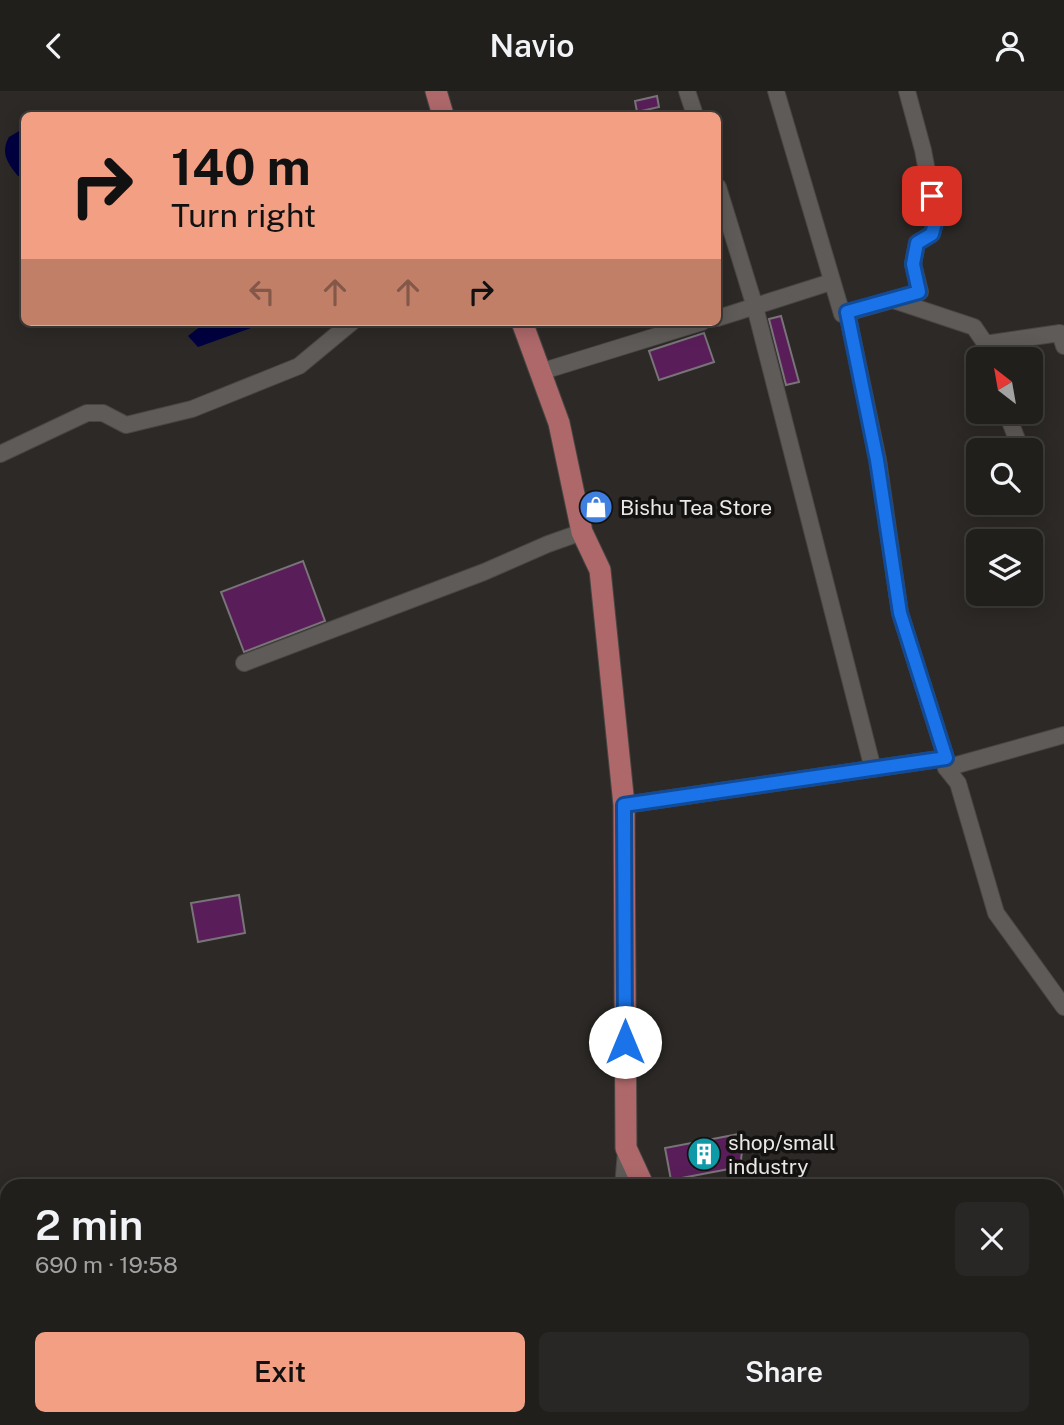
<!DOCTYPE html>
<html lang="en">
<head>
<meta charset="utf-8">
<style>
  :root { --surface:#211f1c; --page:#292725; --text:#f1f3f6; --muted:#a2a2a3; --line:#3e3d3b; --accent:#f39f83 }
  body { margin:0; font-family:"Public Sans",sans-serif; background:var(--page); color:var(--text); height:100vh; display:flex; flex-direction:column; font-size:26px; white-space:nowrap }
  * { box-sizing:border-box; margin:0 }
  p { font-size:23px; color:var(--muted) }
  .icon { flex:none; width:38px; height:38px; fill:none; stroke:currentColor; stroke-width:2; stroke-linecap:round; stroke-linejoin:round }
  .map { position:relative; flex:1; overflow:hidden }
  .sheet { position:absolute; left:0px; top:1088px; width:1064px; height:247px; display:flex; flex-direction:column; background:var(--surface); border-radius:21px 21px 0 0; box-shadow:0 4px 18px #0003,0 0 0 2px var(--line) }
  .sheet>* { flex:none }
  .hud { position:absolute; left:21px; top:21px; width:700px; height:214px; border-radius:10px; box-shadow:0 4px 18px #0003,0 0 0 2px var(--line); background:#f39f83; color:#111; overflow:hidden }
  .needle { width:46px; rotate:329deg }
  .tools { position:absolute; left:966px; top:256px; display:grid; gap:14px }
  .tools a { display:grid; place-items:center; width:77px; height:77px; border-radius:10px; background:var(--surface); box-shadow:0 4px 18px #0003,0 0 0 2px var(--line); font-size:35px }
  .pin { position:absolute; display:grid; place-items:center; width:60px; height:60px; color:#fff; margin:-30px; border-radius:14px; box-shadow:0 4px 10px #0006 }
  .me { position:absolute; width:77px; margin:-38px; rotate:0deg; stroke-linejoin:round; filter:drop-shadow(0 0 5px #0008) }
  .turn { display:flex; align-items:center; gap:24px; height:147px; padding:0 35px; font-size:32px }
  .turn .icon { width:91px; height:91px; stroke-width:2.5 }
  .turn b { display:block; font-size:49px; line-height:60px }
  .lanes { display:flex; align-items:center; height:66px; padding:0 35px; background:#0003; justify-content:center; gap:35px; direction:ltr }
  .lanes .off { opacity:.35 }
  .round { display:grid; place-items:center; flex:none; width:74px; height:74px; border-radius:10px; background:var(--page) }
  .headline { display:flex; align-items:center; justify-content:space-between; height:119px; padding:0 35px }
  h1 { font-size:42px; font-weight:600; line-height:52px }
  .cta { display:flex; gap:14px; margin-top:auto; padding:14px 35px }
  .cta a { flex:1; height:80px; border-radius:10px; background:var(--accent); color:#111; font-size:28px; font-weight:600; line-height:80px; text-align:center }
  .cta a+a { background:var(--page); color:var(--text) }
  header { display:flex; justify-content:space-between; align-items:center; height:91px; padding:0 35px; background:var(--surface); font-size:32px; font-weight:600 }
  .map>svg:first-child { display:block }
</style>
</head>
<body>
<header><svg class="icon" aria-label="back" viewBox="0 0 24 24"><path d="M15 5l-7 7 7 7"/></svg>Navio<svg class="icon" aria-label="person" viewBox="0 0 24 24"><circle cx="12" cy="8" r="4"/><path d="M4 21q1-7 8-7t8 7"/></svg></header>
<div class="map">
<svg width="1064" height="1334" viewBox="0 0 1064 1334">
  <rect width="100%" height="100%" fill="#2c2926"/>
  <g fill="#010041">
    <path d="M21,39l3,1v46l-6,-1c-10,-12 -18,-23 -9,-39z"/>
    <path d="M206,231h62l-70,25 -10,-11z"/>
  </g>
  <g fill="#591e59" stroke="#787477" stroke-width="2">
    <path d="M657,5l2,11 -22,5 -2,-11z"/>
    <path d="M781,225l18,66 -13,3 -17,-66z"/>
    <path d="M704,242l10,29 -55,18 -10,-29z"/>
    <path d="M303,470l22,60 -81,31 -23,-60z"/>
    <path d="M239,804l6,38 -47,9 -7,-39z"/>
    <path d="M744,1042l-3,27 9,5 -79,15 -6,-32z"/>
  </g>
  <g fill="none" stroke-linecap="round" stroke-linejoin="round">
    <defs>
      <g id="minor">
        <path d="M687,0l8,24"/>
        <path d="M776,0l66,223 78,-22 -7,-28 4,-21 15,-9 4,-15 -13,-69 -16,-59"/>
        <path d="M718,96l37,120 118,462"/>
        <path d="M893,209l81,27 17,25 1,7"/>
        <path d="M847,221l31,148 22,153 46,145v10l12,15 38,130 68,94"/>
        <path d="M718,227l113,-36"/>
        <path d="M985,253l75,-11 4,13"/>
        <path d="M540,281l162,-50"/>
        <path d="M1006,320l12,31"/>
        <path d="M0,363l87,-41h16l23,12 66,-16 107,-43 53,-44"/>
        <path d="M244,572l240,-91 64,-28 34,-12"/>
        <path d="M946,677l118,-33"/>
        <path d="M624,714l322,-47"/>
        <path d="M623,1096l3,-36"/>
        <path d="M1057,1243h7"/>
        <path d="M645,1328l1,6"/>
        <path d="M148,1334l25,-6"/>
      </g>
      <g id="major">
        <path d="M436,0l7,24"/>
        <path d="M522,231l37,101 23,109 18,38 24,235 2,343 18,39"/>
        <path d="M753,1328l3,6"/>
      </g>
    </defs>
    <use href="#minor" stroke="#484643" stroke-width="18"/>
    <use href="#major" stroke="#484643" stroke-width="23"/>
    <use href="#minor" stroke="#5f5b58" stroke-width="16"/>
    <use href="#major" stroke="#ae686a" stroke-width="21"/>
  </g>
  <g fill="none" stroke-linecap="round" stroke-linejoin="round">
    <defs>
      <path id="route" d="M625,951l-1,-237 322,-47 -46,-145 -23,-153 -30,-148 72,-20 -6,-28 4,-21 15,-9 4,-15 -4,-23"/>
    </defs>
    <use href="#route" stroke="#114b97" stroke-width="18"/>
    <use href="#route" stroke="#1a73e8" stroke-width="12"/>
  </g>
  <defs>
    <symbol id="shop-disc" viewBox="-11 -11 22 22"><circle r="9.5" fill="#3f7fe0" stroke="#131211"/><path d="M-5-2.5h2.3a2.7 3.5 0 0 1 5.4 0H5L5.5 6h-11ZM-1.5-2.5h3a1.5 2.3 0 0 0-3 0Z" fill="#fff"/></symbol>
    <symbol id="building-disc" viewBox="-11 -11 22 22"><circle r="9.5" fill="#0f9aa8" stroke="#131211"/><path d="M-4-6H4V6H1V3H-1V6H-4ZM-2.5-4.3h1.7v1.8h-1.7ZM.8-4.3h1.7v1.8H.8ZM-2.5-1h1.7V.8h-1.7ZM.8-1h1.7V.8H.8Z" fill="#fff"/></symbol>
  </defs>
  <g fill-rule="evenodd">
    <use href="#shop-disc" x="577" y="397" width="38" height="38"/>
    <use href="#building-disc" x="685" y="1044" width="38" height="38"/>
  </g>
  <g text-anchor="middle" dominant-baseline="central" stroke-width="7" stroke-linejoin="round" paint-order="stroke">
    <g font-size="21" fill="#ebe9e7" stroke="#131211" text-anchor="start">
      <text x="620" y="416">Bishu Tea Store</text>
      <text x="728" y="1051">shop/small<tspan x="728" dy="24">industry</tspan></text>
    </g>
  </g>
</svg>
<div class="tools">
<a><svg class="needle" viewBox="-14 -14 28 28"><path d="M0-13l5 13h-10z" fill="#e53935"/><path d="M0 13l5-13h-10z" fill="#a2a2a3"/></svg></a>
<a><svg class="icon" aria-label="search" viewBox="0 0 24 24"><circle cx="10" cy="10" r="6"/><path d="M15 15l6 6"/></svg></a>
<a><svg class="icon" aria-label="layers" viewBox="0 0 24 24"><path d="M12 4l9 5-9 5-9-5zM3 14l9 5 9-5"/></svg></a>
</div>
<div class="pin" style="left:932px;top:105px;background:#d93025"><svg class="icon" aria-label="arrive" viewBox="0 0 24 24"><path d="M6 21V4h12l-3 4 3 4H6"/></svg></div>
<svg class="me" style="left:625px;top:951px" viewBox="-20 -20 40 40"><circle r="19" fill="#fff"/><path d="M0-13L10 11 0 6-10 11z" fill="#1a73e8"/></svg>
<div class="hud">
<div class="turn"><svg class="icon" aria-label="right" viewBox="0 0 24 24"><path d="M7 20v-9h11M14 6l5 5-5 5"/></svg><div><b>140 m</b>Turn right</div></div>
<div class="lanes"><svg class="icon off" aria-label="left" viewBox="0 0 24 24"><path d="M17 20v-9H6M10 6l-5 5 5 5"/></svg><svg class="icon off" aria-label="ahead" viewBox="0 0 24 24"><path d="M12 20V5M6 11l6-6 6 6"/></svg><svg class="icon off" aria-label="ahead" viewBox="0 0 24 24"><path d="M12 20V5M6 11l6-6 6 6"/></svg><svg class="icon" aria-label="right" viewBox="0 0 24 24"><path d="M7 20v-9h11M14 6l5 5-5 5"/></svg></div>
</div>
<section class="sheet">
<div class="headline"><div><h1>2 min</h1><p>690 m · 19:58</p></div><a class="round"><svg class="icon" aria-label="close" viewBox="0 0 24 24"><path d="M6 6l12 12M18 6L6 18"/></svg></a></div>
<div class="cta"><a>Exit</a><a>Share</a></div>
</section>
</div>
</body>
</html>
